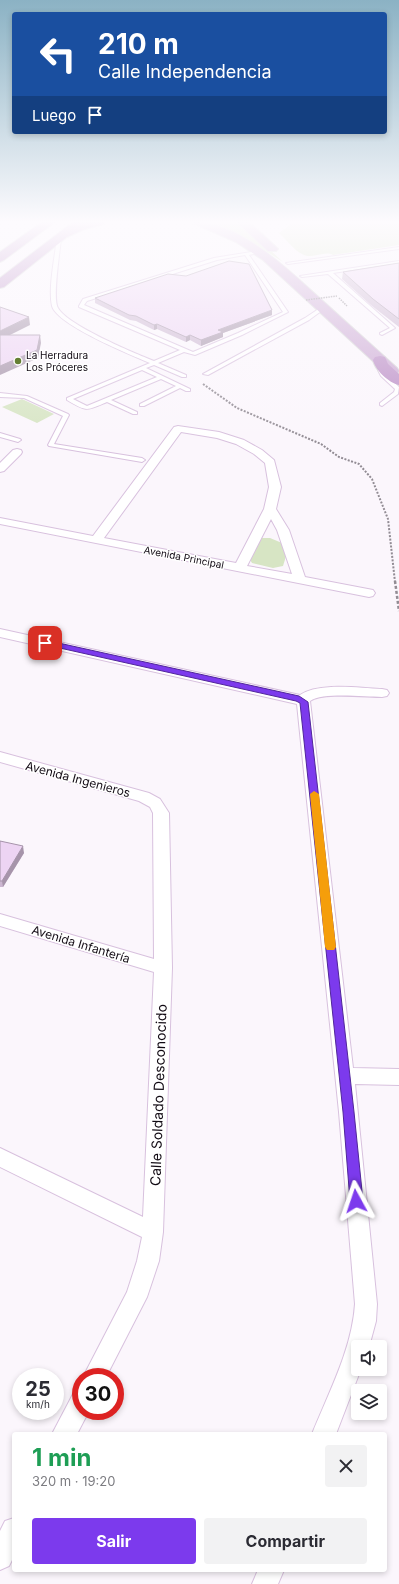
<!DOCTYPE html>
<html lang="es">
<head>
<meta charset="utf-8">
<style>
  :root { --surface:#fff; --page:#f2f2f3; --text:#2b2b33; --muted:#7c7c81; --accent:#7c3aed }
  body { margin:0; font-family:Inter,sans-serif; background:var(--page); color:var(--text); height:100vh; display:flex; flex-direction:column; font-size:15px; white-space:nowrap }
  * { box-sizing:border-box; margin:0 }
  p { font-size:13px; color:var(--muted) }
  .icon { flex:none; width:22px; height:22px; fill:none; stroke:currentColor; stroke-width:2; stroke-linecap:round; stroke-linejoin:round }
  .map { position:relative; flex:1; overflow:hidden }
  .panel { position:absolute; left:12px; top:1432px; width:375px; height:140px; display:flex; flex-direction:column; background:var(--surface); border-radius:4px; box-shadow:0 2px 6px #0003 }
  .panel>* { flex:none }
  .hud { position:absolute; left:12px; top:12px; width:375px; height:122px; border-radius:4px; box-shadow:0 2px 6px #0003; background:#1a4fa0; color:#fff; overflow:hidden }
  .buttons { position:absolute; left:351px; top:1340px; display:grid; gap:8px }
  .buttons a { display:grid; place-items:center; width:36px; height:36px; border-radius:4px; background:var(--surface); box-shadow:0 2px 6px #0003; font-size:20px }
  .speed { position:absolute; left:12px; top:1368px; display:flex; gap:8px; font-size:20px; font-weight:700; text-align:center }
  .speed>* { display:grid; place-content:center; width:52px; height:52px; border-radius:50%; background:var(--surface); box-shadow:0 2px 6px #0003; line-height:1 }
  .speed small { font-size:10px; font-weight:400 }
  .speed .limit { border:6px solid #d22; background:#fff; color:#111 }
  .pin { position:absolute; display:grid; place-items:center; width:34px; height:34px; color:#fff; margin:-17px; border-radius:8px; box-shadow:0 2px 6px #0006 }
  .me { position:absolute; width:44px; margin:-22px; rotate:355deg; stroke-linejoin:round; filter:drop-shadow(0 0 3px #0008) }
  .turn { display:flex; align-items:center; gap:14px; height:84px; padding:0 20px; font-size:18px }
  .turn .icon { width:52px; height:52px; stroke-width:2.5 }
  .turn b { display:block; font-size:28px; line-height:34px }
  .then { display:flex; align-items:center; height:38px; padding:0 20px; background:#0003; gap:8px; font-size:15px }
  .round { display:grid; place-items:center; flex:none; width:42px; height:42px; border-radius:4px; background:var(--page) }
  .head { display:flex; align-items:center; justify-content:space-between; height:68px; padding:0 20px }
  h1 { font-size:24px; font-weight:700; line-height:30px; color:#1e9e55 }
  .button { display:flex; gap:8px; margin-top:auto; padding:8px 20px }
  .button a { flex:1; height:46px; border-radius:4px; background:var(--accent); color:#fff; font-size:16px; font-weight:700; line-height:46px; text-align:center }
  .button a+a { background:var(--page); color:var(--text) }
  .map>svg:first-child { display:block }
</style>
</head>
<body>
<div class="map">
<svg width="399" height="1584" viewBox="0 0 399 1584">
  <rect width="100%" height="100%" fill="#fbf6fc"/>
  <g fill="#d7e5c4">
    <path d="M209,222h31l43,40 -31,-20z"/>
    <path d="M294,222h105v23l-66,10c-9,-5 -21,5 -31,-1 -8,-4 -16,-15 -23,-21z"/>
    <path d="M22,399l32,15 -17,9 -35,-16z"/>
    <path d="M262,538h8l12,5 5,10 -4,13 -10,2 -21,-5 -3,-5 9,-18z"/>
  </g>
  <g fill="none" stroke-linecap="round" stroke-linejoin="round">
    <defs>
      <g id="service">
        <path d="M59,237l2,1c-1,14 -9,60 -3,70 9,17 76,45 96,53l26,-11 -101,-43v-1l4,-7 131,-41 43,-7h1v2l-9,2 39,57 -46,23 -47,20 -11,-3 -26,11 28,12v2h-4l-28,-12 -8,3 44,21v2h-4l-6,-3 -36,18h-4v-2l36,-18 -15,-7 -50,21 26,12v2h-4l-26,-12c-21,9 -20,10 -40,-2v-2l83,-35c-19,-8 -93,-38 -98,-57 -4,-17 3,-50 5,-68zM245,255l38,57 -45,21 -45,19 -109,-47 3,-4 130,-41zM142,370l15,7 -70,29 -14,-7z"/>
        <path d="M399,247v2l-111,15 -2,-1z"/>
        <path d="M399,261v2l-66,10 62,55 -13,7 -2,-1v-1l10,-5 -62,-54 -26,3 -2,-1z"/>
        <path d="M320,308l4,1 -15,11 -101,55 -5,-1 102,-56z"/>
        <path d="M379,369h4l2,5 14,13 -1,7 -16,12 -2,-1v-2l14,-11 1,-3 -14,-13 -3,-6z"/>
        <path d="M0,393l27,3 41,18 1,1 -15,29 88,14 3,2 -3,2 -93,-16 -1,-1 15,-29 -39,-18 -24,-1z"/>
        <path d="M0,433l20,6 1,1 -3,2 -18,-5z"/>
      </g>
      <g id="minor">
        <path d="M178,426l41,6 25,8 18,10 12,10 7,27 -5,22 13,21 16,47 68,13 2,3 -2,3 -4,1 -369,-73v-6l93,18 81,-109zM181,432l36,6 19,6 18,10 11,9 4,24 -5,22 -28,54 -132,-25zM271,519l6,11 15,44 -45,-8z"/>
        <path d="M17,449l4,1 1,2 -1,2 -17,17 -4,1v-9l13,-13z"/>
        <path d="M0,629l300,66c19,-13 59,-7 82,-6l5,1 2,3 -2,3 -5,1c-17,0 -59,-5 -72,4l43,367 46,1v16l-44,-1 22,220 -1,17 -7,26h-11v22h3l-25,65h-24c17,-42 40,-85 43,-130l-16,-192 -42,-408 -297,-67z"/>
        <path d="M0,752l149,41 11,6 9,14 3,155 -9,264 -4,29 -12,36 -41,80h-23l44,-85 10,-31 5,-24 -142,-70v-19l143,69 11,-245 -154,-46v-12l154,45 -1,-146 -3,-6 -11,-6 -139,-39z"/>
        <path d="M81,1391v20h8l-12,23h-25l21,-40z"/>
        <path d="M14,1518v38l-5,10 -9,4v-39l5,-10z"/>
        <path d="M258,1570h26l-6,14h-26z"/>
      </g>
      <g id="primary">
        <path d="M194,222c48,0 96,50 130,80 24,22 49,44 73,66l2,3 -2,3 -5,1 -5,-1 -124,-114 -27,-18 -41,-18z"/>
        <path d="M237,222h12l27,25 2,2 -2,2h-8z"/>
      </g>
      <g id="trunk">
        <path d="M42,222h13l-51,38 -4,2v-10z"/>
        <path d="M73,222h33l-2,2 -19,5 -18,8 -63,50 -4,1v-10z"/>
        <path d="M380,356l5,1 3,7 11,10v11c-10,-2 -24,-15 -26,-25l2,-3z"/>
      </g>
    </defs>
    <use href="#service" stroke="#d8c1de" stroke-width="2"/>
    <use href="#minor" stroke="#d8c1de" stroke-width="2"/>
    <use href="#primary" stroke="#d4d3d5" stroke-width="2"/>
    <use href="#trunk" stroke="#d4d3d5" stroke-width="2"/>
    <path stroke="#928c94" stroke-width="1.5" stroke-dasharray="1.5 1" stroke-linecap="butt" d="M339,298l8,8"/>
    <path stroke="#928c94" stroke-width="2" stroke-dasharray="2 1.5" stroke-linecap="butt" d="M203,384l34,24 84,36 18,13 20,7 13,15 16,40 7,63"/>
    <path stroke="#928c94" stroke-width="2.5" stroke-dasharray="3 2" stroke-linecap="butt" d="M395,581l4,30"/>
    <use href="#service" fill="#fff" fill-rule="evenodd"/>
    <use href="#minor" fill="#fff" fill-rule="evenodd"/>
    <use href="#primary" fill="#ccaad4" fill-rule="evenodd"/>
    <use href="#trunk" fill="#bb8ec6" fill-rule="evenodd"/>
    <path stroke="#928c94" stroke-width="1.5" stroke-dasharray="1.5 1" stroke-linecap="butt" d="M306,300l31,-4"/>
  </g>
  <g fill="#ccb6d1">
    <path d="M399,263v64l-27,-21 -30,-27 1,-7z"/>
    <path d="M186,276l86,39 -49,18v4l-22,9 -11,-6 -4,2 -29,-13 -3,1 -18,-9 -6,-1 -35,-17v-5z"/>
    <path d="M0,841l24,12 -21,34h-3z"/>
  </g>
  <g fill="#a694aa">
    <path d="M272,310v5l-49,18v4l-22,9v-6l17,-10z"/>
    <path d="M29,317l1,8 -30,15v-9z"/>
    <path d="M157,324v5l-3,1v-5z"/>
    <path d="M40,335l1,8 -3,15 -38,17v-9z"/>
    <path d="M190,335v5l-4,2v-5z"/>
    <path d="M23,846l1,7 -21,34 -1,-6z"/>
  </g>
  <g fill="#edd4f3" stroke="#a694aa">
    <path d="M229,261l20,3 23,46 -54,20 5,2 -22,8 -11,-5 -4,2 -29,-13 -3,1 -18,-9 -7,-1 -34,-17 73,-24 18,2z"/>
    <path d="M399,263v56l-26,-20 -30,-27z"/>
    <path d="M0,307l29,10 -29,14z"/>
    <path d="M0,335h40l-3,15 -37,16z"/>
    <path d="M0,841l23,5 -21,35h-2z"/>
  </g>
  <linearGradient id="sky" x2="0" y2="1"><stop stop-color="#8bb2c4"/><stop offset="0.5" stop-color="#fdfbfe"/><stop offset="1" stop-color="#fdfbfe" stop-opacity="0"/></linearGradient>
  <rect width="399" height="444" fill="url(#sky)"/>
  <path fill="#7c3aed" stroke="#51269a" d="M45,640l254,56 9,6 46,410 9,89 -2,4 -5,2 -4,-2 -2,-4 -7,-89 -43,-409 -4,-2 -254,-57 -1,-1z"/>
  <path fill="#f59e0b" d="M314,791l5,3 17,153 -2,3h-7l-2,-3 -15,-153z"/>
  <circle fill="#647f33" stroke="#fff" stroke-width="1.5" cx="18" cy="361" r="4"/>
  <g text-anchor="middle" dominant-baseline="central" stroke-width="3" stroke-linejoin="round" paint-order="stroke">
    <g font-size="10" fill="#110a13" stroke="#fff" text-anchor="start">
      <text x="26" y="355">La Herradura<tspan x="26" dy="12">Los Próceres</tspan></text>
    </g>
    <g font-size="10" fill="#110a13" stroke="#fff">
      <text transform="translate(184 557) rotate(11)">Avenida Principal</text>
    </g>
    <g font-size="12" fill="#110a13" stroke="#fff">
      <text transform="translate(78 779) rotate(15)">Avenida Ingenieros</text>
      <text transform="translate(81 944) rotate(17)">Avenida Infantería</text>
    </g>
    <g font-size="14" fill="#110a13" stroke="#fff">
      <text transform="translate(158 1095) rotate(-88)">Calle Soldado Desconocido</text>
    </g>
  </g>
</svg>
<div class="buttons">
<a><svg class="icon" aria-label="sound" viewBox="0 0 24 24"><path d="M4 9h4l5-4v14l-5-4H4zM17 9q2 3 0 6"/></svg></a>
<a><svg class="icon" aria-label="layers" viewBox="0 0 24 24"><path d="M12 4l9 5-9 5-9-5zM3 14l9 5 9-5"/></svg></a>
</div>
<div class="speed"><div>25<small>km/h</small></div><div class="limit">30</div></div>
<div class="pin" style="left:45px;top:643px;background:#d93025"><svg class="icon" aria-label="arrive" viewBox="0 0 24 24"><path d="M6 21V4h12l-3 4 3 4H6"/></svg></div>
<svg class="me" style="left:356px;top:1201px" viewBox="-20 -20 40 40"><path d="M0-17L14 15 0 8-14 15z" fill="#7c3aed" stroke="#fff" stroke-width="4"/></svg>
<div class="hud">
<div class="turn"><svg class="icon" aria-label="left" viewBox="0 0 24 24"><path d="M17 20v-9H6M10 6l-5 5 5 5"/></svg><div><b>210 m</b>Calle Independencia</div></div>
<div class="then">Luego<svg class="icon" aria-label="arrive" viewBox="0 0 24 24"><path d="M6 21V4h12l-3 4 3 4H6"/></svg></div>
</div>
<section class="panel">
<div class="head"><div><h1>1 min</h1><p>320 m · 19:20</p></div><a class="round"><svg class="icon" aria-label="close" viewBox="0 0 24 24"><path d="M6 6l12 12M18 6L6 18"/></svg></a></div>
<div class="button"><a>Salir</a><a>Compartir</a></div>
</section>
</div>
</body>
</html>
